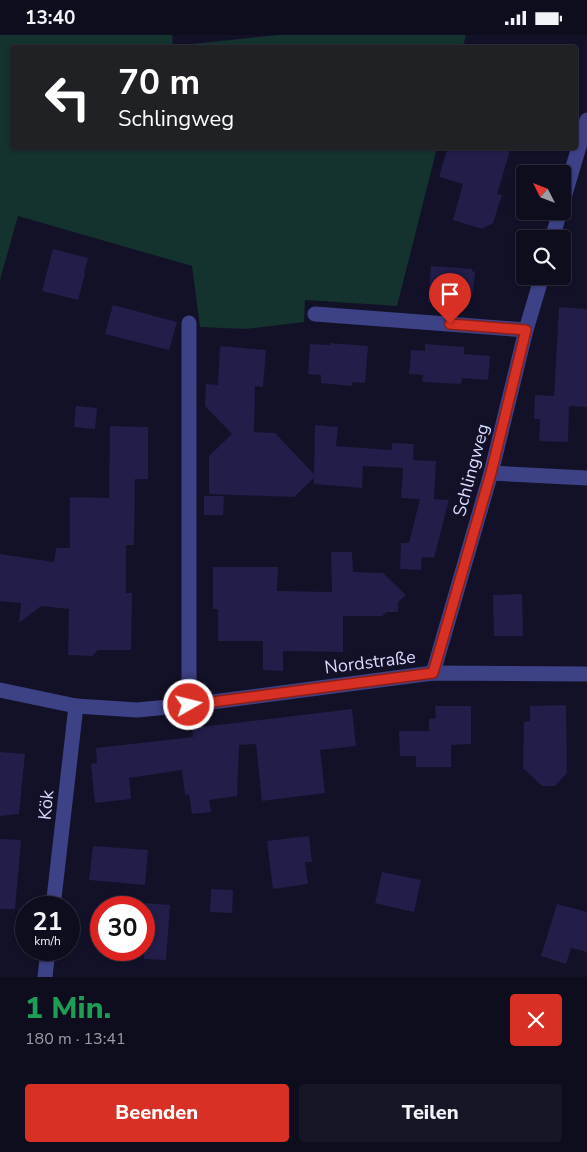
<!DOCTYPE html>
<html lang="de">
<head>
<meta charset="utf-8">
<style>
  :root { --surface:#0e0d1e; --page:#171627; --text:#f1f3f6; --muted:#9b9ca4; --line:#2e2d3c; --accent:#d93025 }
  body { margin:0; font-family:"Nunito Sans",sans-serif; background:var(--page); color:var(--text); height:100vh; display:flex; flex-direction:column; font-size:19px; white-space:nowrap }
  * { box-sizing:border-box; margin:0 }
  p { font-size:16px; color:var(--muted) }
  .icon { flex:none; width:28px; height:28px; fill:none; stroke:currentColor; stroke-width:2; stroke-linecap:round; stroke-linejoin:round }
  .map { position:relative; height:942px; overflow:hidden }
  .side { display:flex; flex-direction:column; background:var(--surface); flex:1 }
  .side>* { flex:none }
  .hud { position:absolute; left:10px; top:10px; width:568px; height:105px; border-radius:5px; box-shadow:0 1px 4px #0004,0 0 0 1px var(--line); background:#202124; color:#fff; overflow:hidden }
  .needle { width:32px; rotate:312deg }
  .buttons { position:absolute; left:516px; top:130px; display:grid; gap:10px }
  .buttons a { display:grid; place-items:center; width:55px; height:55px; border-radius:5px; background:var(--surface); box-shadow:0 1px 4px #0004,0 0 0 1px var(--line); font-size:25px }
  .speed { position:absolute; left:15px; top:861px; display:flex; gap:10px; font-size:25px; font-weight:700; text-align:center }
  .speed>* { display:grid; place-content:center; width:65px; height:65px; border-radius:50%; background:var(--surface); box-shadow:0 1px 4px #0004,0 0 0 1px var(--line); line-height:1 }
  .speed small { font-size:12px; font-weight:400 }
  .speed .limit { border:8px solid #d22; background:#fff; color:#111 }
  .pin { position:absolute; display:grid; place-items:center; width:42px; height:42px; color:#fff; margin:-51px -21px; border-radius:50% 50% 50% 0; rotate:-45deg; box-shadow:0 0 5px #0007 }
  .pin .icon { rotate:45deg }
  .me { position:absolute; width:55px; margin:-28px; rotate:82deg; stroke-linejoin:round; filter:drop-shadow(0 0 4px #0008) }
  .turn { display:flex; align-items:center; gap:18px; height:105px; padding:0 25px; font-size:22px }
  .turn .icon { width:65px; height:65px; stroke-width:2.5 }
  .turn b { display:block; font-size:35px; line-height:42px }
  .round { display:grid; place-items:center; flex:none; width:52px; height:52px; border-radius:5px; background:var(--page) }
  .head { display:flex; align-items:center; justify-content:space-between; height:85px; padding:0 25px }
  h1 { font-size:30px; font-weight:800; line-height:38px; color:#1e9e55 }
  .primary-button { display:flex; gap:10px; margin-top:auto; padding:10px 25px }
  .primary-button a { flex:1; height:58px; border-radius:5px; background:var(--accent); color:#fff; font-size:20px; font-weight:800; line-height:58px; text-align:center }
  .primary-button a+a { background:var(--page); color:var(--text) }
  .status { display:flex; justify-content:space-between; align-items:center; height:35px; padding:0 25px; background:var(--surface); direction:ltr }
  .status svg { height:14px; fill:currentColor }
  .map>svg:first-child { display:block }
</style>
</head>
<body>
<div class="status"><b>13:40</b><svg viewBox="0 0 49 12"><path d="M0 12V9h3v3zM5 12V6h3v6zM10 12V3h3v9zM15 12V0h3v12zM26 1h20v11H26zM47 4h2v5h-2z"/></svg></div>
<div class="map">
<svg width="587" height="942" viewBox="0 0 587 942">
  <rect width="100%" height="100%" fill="#121128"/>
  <path fill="#14322e" d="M0,0h172l1,11 104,-11h189l-3,12h-451v100l425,1 -40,158 -92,-6 -1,22 -59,7 -45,-2 -8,-61 -174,-50 -18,64z"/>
  <g fill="#221d49">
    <path d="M448,112h63l-14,47 5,1 -9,28 -11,6 -29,-9 10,-36 -24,-7z"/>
    <path d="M53,214l35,9 -4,15 1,1 -7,26 -36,-9z"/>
    <path d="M431,231l41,3v2l3,1 -3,26h-2l-1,7 -41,-3z"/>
    <path d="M113,270l64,17 -8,28 -64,-16z"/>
    <path d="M559,272l28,2v98l-18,-1 -1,36 -29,-1 1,-22h-6l1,-24 19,1z"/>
    <path d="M330,308l38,3 -3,37 -13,-1v4l-31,-3v-8l-13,-1 2,-30 20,1z"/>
    <path d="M425,309l39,3v7l26,2 -2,24 -26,-2 -1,6 -39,-2 1,-7 -14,-1 2,-24 14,1z"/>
    <path d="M220,311l46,4 -3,37 -8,-1 -1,46 21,1 39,41 1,-49 23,2 -2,19 56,4v-7l22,1 -1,16 23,1 -2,38 15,1 -15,58 -12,-1 -1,13 -21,-1 1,-26h8l11,-44 -19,-1 2,-30 -40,-2 -1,22 -48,-4v-6l-20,19 -85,-3v-38l23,-22 -27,-28 1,-22 12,1z"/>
    <path d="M76,371l21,2 -2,21 -21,-2z"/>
    <path d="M110,391l38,1v52h-13l-1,66h-8v48h6l-1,57h-33l-6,6 -24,-1 1,-46 -28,-3 -22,17 2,-20 -21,-2v-47l54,8 2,-14h14v-51l39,1z"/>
    <path d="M204,461h20l-1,19h-19z"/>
    <path d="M331,517h21l1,20 30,1 23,22 -8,7v10h-11l-5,4h-39v36l-60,-1v20l-20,-1v-29h-45v-32h-5v-42h65l-1,24 55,1z"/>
    <path d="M522,559l1,42h-29l-1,-41z"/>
    <path d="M566,670l1,68 -12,13h-13l-19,-18 1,-46 6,-1v-15z"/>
    <path d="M435,671h36v38l-20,1v22h-35v-11h-16l-1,-25h30v-12l7,-1z"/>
    <path d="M352,674l4,37 -36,4 5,43 -63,8 -6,-57 -17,1 -2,51 -28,4 2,12 -19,2 -3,-20 -4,1 -3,-25 -53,8 2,21 -36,4 -4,-39 6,-1 -1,-15 97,-11 -1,-9z"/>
    <path d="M0,717l25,2 -6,60 -19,2z"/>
    <path d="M309,801l3,26h-7l3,22 -35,5 -6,-48z"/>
    <path d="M0,804l21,1 -6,69h-15z"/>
    <path d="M93,811l55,4 -3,35 -56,-5z"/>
    <path d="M382,837l39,8 -7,32 -39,-9z"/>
    <path d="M211,854l22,1 -1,23 -22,-1z"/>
    <path d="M144,868l26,2 -4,55 -22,-1z"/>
    <path d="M557,869l30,8v40l-16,-4 -5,16 -25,-8z"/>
  </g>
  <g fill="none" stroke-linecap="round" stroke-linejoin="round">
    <g stroke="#3d4186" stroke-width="15">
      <path d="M562,169l25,-84"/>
      <path d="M552,204l8,-28"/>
      <path d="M315,279l211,16"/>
      <path d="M491,438l96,5"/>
      <path d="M433,638l58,-200 35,-143 16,-54"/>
      <path d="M0,655l76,16 61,4 52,-5 244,-32 154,1"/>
      <path d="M189,670v-382"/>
      <path d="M53,872l23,-201"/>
      <path d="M45,942l3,-27"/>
    </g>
  </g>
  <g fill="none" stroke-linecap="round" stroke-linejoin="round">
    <defs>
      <path id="route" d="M189,670l244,-32 58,-200 35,-143 -76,-6"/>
    </defs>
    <use href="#route" stroke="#8d1f18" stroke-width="12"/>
    <use href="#route" stroke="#d93025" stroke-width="9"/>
  </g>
  <g text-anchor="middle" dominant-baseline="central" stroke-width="5" stroke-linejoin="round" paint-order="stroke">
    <g font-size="18" fill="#d9d9fe" stroke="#121128">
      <text transform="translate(471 435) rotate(-75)">Schlingweg</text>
      <text transform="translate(370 627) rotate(-7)">Nordstraße</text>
      <text transform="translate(46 770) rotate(-84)">Kök</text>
    </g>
  </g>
</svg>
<div class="buttons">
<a><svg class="needle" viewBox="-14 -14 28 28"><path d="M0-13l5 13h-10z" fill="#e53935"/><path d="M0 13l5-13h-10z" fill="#9b9ca4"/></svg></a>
<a><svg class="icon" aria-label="search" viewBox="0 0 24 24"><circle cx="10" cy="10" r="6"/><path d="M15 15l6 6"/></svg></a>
</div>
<div class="speed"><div>21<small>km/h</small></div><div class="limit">30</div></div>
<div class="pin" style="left:450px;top:289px;background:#d93025"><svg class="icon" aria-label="arrive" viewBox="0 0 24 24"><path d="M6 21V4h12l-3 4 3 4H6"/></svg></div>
<svg class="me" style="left:189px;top:670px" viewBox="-20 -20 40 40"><circle r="17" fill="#d93025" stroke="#fff" stroke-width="3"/><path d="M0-11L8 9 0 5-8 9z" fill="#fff"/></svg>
<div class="hud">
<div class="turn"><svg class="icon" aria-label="left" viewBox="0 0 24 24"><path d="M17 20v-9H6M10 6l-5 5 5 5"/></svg><div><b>70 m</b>Schlingweg</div></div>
</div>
</div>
<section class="side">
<div class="head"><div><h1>1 Min.</h1><p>180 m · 13:41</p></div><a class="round" style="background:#d93025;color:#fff"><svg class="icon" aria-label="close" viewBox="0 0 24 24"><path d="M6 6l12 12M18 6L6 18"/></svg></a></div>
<div class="primary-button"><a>Beenden</a><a>Teilen</a></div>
</section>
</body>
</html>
